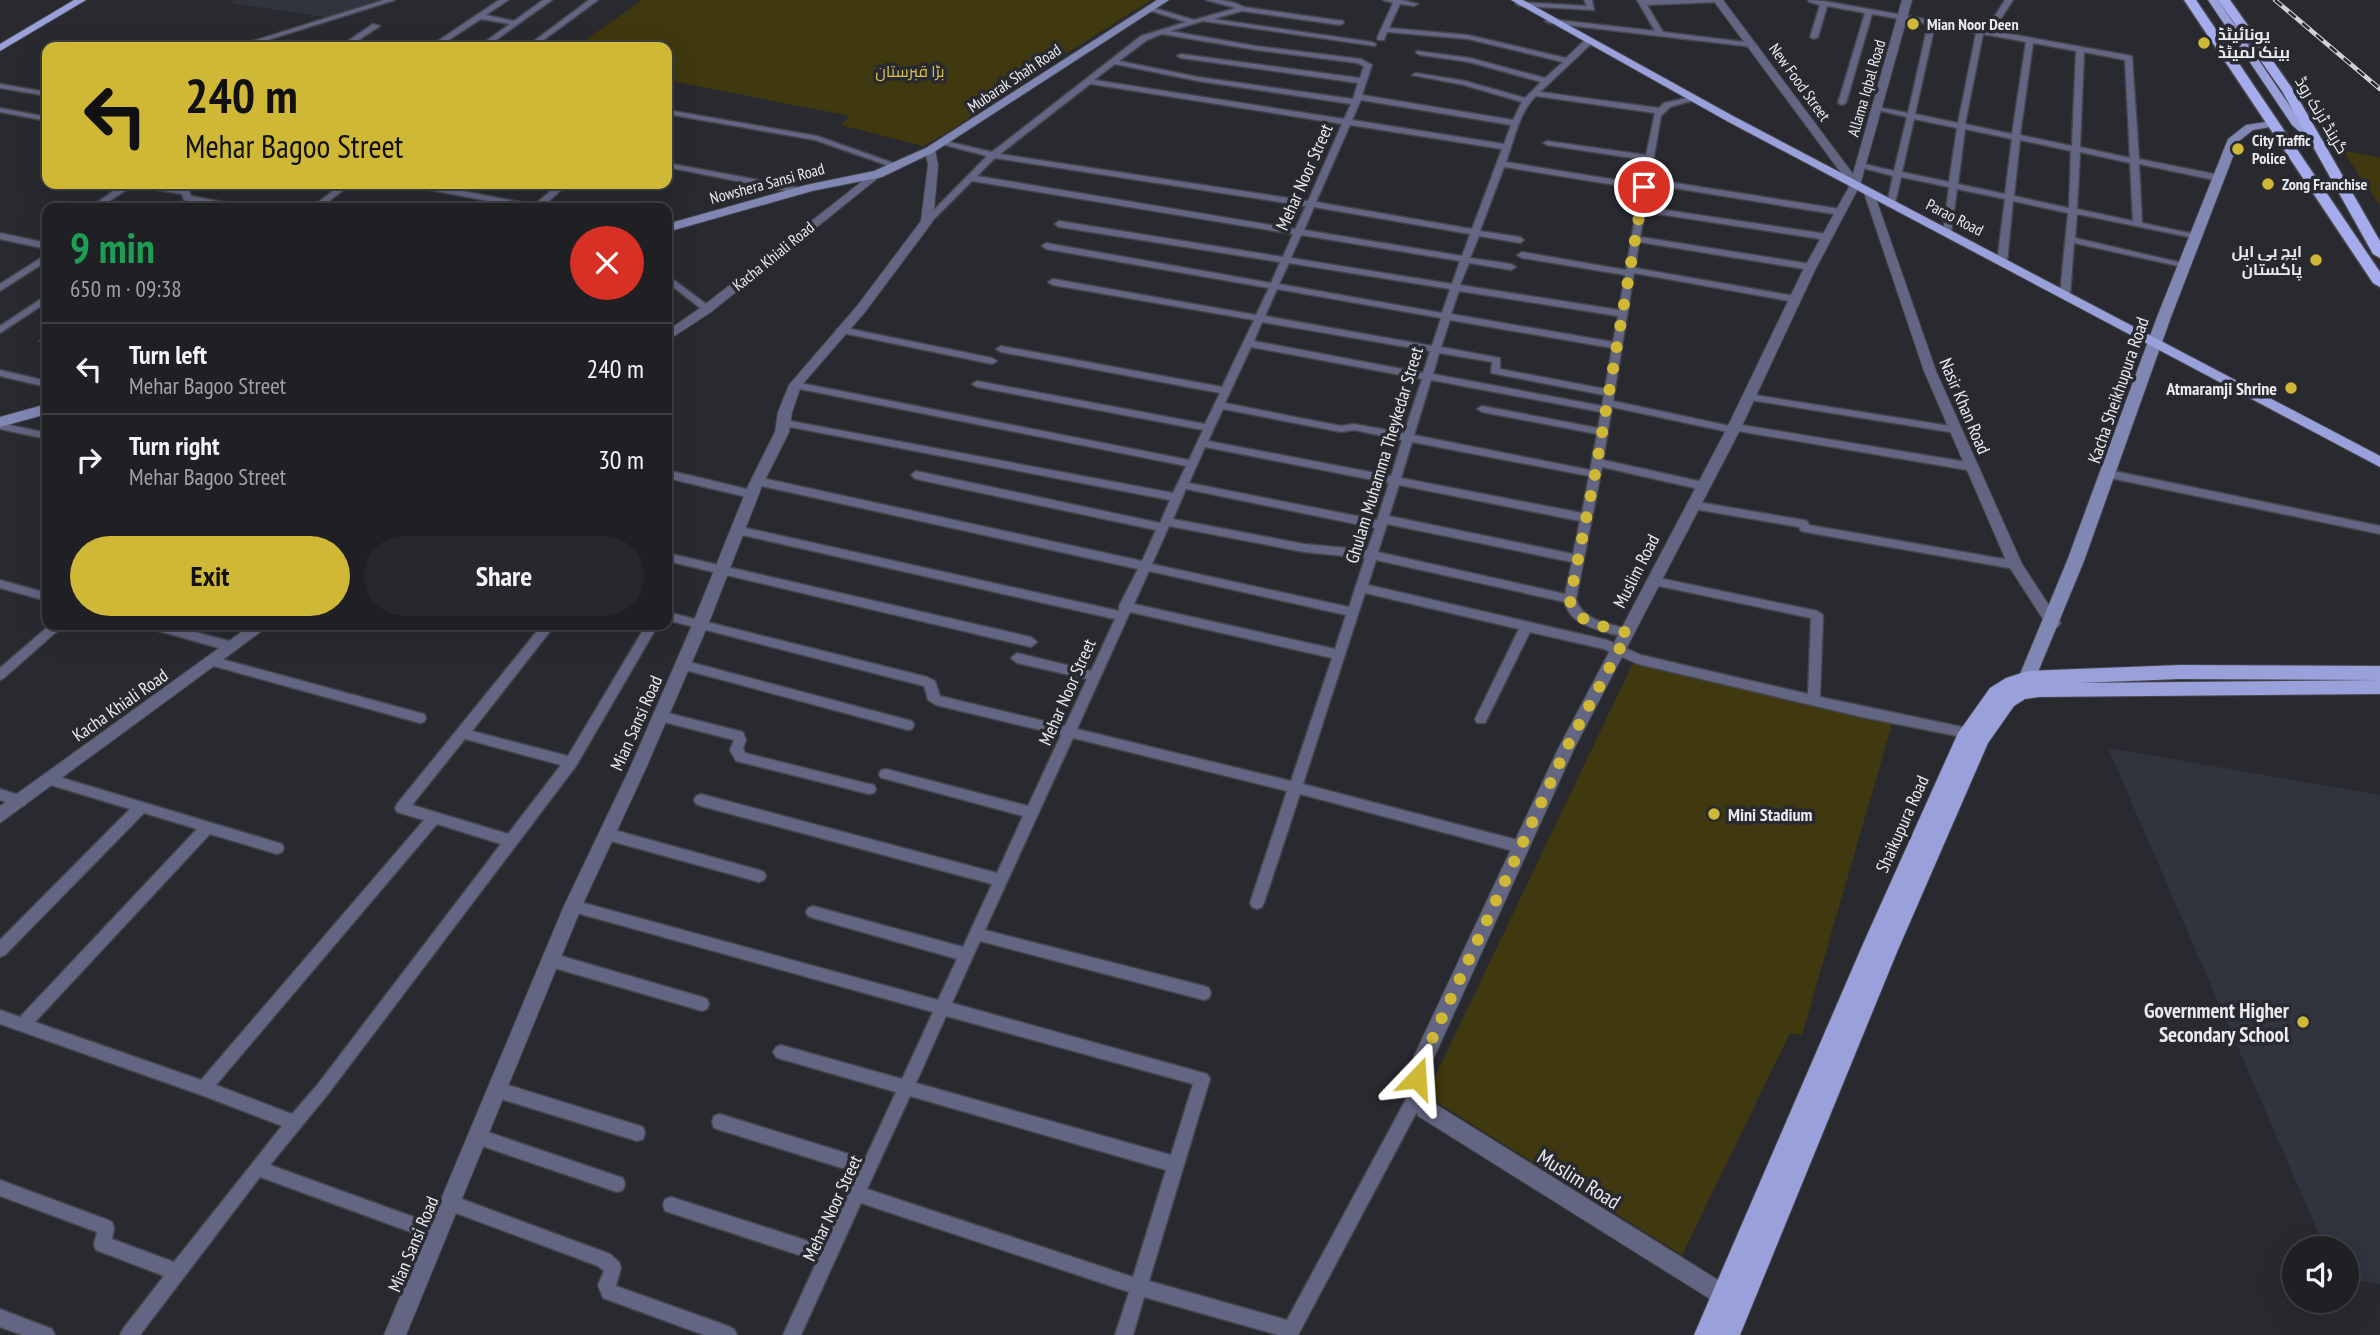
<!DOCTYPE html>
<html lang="en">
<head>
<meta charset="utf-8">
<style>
  :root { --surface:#1f2024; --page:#27282c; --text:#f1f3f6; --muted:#a1a3a6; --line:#3c3e41; --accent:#d0b837 }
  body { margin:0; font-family:"PT Sans Narrow",Cairo,sans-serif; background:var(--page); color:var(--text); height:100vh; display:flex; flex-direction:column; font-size:26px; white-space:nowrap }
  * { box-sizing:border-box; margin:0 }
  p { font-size:23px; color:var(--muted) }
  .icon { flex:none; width:38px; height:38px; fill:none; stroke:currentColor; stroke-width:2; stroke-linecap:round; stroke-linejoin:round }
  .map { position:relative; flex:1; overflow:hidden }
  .drawer { position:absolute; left:42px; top:203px; width:630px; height:427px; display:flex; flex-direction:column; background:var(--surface); border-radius:14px; box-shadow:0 7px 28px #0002,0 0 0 2px var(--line) }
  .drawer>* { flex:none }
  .banner { position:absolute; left:42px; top:42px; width:630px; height:147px; border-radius:14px; box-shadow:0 7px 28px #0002,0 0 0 2px var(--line); background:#d0b837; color:#111; overflow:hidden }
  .fabs { position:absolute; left:2282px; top:1236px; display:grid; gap:14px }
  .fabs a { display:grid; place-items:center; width:77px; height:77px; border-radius:50%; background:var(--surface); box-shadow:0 7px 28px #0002,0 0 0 2px var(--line); font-size:35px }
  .pin { position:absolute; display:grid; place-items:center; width:60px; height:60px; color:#fff; margin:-30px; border:4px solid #fff; border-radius:50%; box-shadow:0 2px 7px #0007 }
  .me { position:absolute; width:77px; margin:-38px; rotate:20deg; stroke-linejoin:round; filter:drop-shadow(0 0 5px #0008) }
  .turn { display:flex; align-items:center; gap:24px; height:147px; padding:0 28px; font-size:32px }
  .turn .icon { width:91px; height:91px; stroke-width:2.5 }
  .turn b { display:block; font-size:49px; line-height:60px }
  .round { display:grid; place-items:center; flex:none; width:74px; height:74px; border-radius:37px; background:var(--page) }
  .summary { display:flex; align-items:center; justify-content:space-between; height:119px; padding:0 28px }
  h1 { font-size:42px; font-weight:700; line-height:52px; color:#1e9e55 }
  .cta { display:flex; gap:14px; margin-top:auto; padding:14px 28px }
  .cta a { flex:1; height:80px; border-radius:42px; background:var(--accent); color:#111; font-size:28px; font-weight:700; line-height:80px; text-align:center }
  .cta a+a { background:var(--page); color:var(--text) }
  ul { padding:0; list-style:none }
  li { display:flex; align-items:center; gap:21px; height:91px; padding:0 28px; border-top:2px solid var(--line) }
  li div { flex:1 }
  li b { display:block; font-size:26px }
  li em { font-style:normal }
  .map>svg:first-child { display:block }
</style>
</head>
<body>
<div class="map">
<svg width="2380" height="1335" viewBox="0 0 2380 1335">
  <rect width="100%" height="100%" fill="#292a30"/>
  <g fill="#31333f">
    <path d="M235,0h156l-59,18 -102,-15z"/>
    <path d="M2108,748l272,47v489l-33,-5v-31h-22z"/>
  </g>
  <g fill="#40380f">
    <path d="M642,0h509l-135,85 -63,44 -30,17 -82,-21 9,-9 -183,-36v-33h-91z"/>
    <path d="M2342,150l38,8v48z"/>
    <path d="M1633,663l259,61 -90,311 -12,-2 -108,222 -244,-152 -7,-18z"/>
  </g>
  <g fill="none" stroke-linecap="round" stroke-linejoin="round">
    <defs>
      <g id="minor">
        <path d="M384,0h11l-150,47h-11z"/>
        <path d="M499,0h9l-22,15 28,6 29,-21h9l-66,47h-8l32,-23 -29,-5 -43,28h-9z"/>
        <path d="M589,0h9l-64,47h-8z"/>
        <path d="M1206,0c14,0 26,0 38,7l99,14 1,2 -4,2 -98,-14 -29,8 159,23 4,2 -1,2 -172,-25 -33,10 86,15 105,13 11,6 -10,30 151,25 9,-18 -58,-17 -52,-10 4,-2 49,8 60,17 16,-16 -72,-20 -49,-7 -4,-2 1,-2 53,7 75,20 18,-16 -95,-23 -81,-7 -3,8h-6l-1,-2 16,-35 -10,-3h19l16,4 -4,2 -14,-2 -11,24 79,7 98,23 19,-18h6v4l-51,48 119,16 5,-5 31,-7v4l-25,7 -9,9 -11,63 190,30 4,3 -4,3 -191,-31 -4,23 182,27 4,3 -4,3 -182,-28 -5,25 171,27 5,3 -5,3 -172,-28 -4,26 160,28 5,3 -5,3 -161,-29 -21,128 117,25 5,-2 238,39 5,4 -5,4 -235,-40 -5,2 -121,-26 -9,53 100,22 5,4 -5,4 -101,-23 -26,132c6,23 37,25 56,31l2,3 -2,3c-13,2 -49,-9 -59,-19 -4,-4 -7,-9 -8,-15l-189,-42 -8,25 239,55 34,15 167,39 3,-76 -157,-33 -6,-4 6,-4 163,34 6,4 -3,82 147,31 5,1 1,4 -1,4 -5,1 -105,-21 -224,-53 -34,-15 -74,-17 -45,91h-8l-2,-4 44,-90 -154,-36 -62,191 218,57 5,2 2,4 -2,4 -5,2 -221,-59 -36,109 -2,4 -5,2 -5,-2 -2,-4 37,-112 -214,-53 -88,192 219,56 5,2 2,5 -2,5 -5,2 -224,-59 -28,62 255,71 3,5 -61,202 138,39 124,-230 6,-3 6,3 2,5 -2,5 -125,235h-20l-134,-38 -11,38h-18l14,-43 -268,-89 -60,132h-18l34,-74 -146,-48 -6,-2 -2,-6 2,-6 6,-2 153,49 34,-73 -138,-43 -6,-2 -2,-6 2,-6 6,-2 145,45 31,-67 -115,-33 -5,-2 -3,-5 3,-5 5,-2 121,34 31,-67 -360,-100 -5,-2 -2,-4 2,-4 5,-2 365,100 19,-41 -144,-41 -5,-2 -2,-4 2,-4 5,-2 150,41 29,-63 -291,-78 -5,-2 -2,-4 2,-4 5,-2 296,79 26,-57 -137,-37 -5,-1 -2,-4 2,-4 5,-1 142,37 33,-71 -125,-30 -8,-5 -4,-14 -257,-66v-8l260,65 8,4 5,15 125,30 22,-47 -70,-16 -6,-5 6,-5 74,18 24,-52 -378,-85 -6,-4 6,-4 382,85v-5l19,-37 -381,-84 -5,-4 5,-4 385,84 14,-31 -240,-51 -5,-4 5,-4 244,52 10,-23 -385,-74 -5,-3 5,-3 388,73 13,-27 -391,-78 -5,-3 5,-3 394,78 14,-30 -226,-43 -5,-3 5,-3 228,43 15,-31 -219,-41 -5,-3 5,-3 221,41 32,-67 -201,-35 -5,-3 5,-3 203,36 13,-27 -223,-39 -4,-3 4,-3 225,40 9,-21 -221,-35 -4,-3 4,-3 224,36 10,-23 -321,-53 -42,42 -7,-2 64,-65 -46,-12v-4l51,12 149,-116 45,-14 -38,-12v-4l46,14 42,-12zM1162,34l94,16 101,13 7,3 -4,12 -179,-24 -4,2 4,2 177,25 -5,16 -155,-22 -79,-16 28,-21zM1115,64l83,17 153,23 -7,15 -250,-39zM1090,84h1l251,40 -34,77 -308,-47zM1536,96l119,17 -9,42 -99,-14 -4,2 4,2 98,15 -4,24 -135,-22c8,-21 13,-50 30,-66zM1361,100l150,25 -7,19 -152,-24zM1350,125l152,24 -30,80 -156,-27zM995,158l311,48 -11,23 -318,-53zM1504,167l136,22 -14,81 -104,-18 -5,3 5,3 103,17 -6,35 -159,-25 9,-22 42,7 5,-3 -5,-3 -41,-6 9,-22 41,7 4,-3 -4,-3 -40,-6zM1314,207l156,27 -8,22 -158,-26zM1301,235l159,26 -8,23 -161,-26zM1289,263l161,26 -8,24 -163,-29zM1277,289l164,29 -9,28 -167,-30zM1459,291l159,25 -5,26 -162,-28zM1450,320l162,28 -7,41 -105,-20v-11l-59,-11zM1262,322l168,29 -7,22 -169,-32zM1251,347l171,32 -18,54 -50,-9 -13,2 -116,-23zM1439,353l53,9 -1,11 113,22 -2,11 -169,-32zM1431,380l170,32 -3,16 -116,-22 -5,3 5,3 115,22 -7,36 -176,-35zM1223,409l118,23 13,-2 48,10 -11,36 -183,-35zM1412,442l177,34 -7,37 -181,-35zM1205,447l184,36 -12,37 -188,-37zM1399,485l181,36 -7,33 -184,-38zM1186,489l189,39 -8,22 -63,-6 -131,-25zM1387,524l185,38 -7,32 -187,-42zM1169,526l135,26 61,6 -16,49 -197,-43zM1149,571l197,44 -11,34 -201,-45zM1130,612l202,46 -41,123 -214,-52zM946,1016l247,68 -22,71 -255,-72zM910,1096l256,74 -33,107 -266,-88z"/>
        <path d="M1584,0h8l2,10 -74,-4 -4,-2 4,-2 67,4z"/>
        <path d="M1637,0h85l-4,2 -71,3 16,27 90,11 4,2 -4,2 -204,-24 -4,-2 4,-2 106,12z"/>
        <path d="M1808,0l16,1 162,29 19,-30h8l-20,31 139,25 7,103 80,16 4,3 -4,3 -80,-17 3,59 57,12v4l-122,-25 -2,24 112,26v4l-113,-25 -4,51 -5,3 -5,-3 8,-81 -55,-12 -6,61 -5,3 -5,-3 8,-63 -48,-10 -6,44 -4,3 -4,-3 6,-46 -48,-10 -6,27 -7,2 -1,-2 6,-28 -37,-10 4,-3 34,8 13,-54 -34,-8 4,-2 31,6 20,-89 -56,-10 -26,89 -4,2 -4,-2 27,-90 -38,-7 -9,31 -4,2 -4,-2 10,-32 -11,-3zM1935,25l41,8 -18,90 -43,-9zM1983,34l43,8 -14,92 -47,-10zM2033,43l43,8 -4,95 -52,-11zM2084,52l41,8 5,98 -50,-11zM1914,119l43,9 -8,54 -47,-10zM1965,129l47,10 -7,55 -47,-10zM2020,140l51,11 -2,57 -55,-12zM2080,152l50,11 3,58 -56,-12z"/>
        <path d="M373,24l7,2 -32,21h-9z"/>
        <path d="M0,84l47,8v4l-47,-8z"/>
        <path d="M0,108l47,9v4l-47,-9z"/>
        <path d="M667,110l150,26 82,29 -7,2 -77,-27 -148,-26z"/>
        <path d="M667,163l134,25 4,3 -4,3 -134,-27z"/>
        <path d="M45,173l2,1v5l-6,-3z"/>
        <path d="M85,184l37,2 4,-2h9l-36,24h-10l26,-18 -26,-3z"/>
        <path d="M136,184h17l33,5 3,1 2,6 47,9 4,3h-16l-39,-7 -3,-1 -2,-6 -42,-7z"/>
        <path d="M342,184h9l-31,24h-9z"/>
        <path d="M411,184h16l107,21 25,-21h9l-27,24h-17l-109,-21z"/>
        <path d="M0,233l47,10v6l-47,-10z"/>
        <path d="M47,254v7l-47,30v-7z"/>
        <path d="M667,275l43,32v4h-6l-37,-29z"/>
        <path d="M47,295v7l-47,31v-7z"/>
        <path d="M841,327l151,31 5,3 -5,3 -154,-32 -2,-2z"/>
        <path d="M45,338l2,1v6l-7,-4z"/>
        <path d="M0,370l47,11v6l-47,-11z"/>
        <path d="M1748,394l208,33 5,3 -5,3 -212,-34 -1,-2z"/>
        <path d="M0,423l47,10v6l-47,-10z"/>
        <path d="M667,470l84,20 5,4 -5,4 -84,-20z"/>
        <path d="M2109,470l271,56v8l-275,-57 -1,-3 1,-3z"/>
        <path d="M1692,501l111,19 4,1 2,4 206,36 6,4 -6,4 -210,-37 -4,-1 -2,-4 -111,-19 -1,-3z"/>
        <path d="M667,553l364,84 6,5 -6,5 -364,-86z"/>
        <path d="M0,580l47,13v8l-47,-13z"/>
        <path d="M50,625h14l-60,53 -4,2v-12z"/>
        <path d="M146,625h22l65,17 6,5 -6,5 -81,-23z"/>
        <path d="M542,625h13l-83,106 96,25 78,-131h12l-82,141 -248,328 -58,71 174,63 2,6 -2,6 -6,2 -178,-65 -120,158h-20l3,-6 41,-53 -68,-26 -2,-6 3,-12 -97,-36v-16l108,40 4,2 2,6 -2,11 62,23 108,-136 -78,-30 -204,-72v-14l20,7 177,-188 -53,-16 -139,142 -5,2v-17l130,-131 -86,-26 -2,-4 2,-4 5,-1 233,70 2,4 -2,4 -5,2 -67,-20 -175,188 166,58 223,-260 -27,-8 -2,-4 2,-4zM465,739l96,26 -53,69 -96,-29zM437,824l64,20 -183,240 -26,30 -76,-29z"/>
        <path d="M214,657l206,56 4,1 2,4 -2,4 -4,1 -210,-58 -2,-3 2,-3z"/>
        <path d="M682,660l226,60 4,1 2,4 -2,4 -4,1 -230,-62 -2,-3 2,-3z"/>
        <path d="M660,711l83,21 3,8 -3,9 2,4 124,31 5,1 2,4 -2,4 -5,1 -133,-33 -6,-11 4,-10 -78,-20 -2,-4 2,-4z"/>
        <path d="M0,789l25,8 2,4 -2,4 -5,2 -20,-7z"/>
        <path d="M607,828l152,42 5,2 2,4 -2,4 -5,2 -152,-42 -5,-2 -2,-4 2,-4z"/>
        <path d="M551,953l151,44 5,2 2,5 -2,5 -5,2 -151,-44 -5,-2 -2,-5 2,-5z"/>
        <path d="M498,1082l139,43 6,2 2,6 -2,6 -6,2 -139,-43 -5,-3 -3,-5 3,-5z"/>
        <path d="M479,1129l138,47 6,2 2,6 -2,6 -6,2 -138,-47 -6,-2 -2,-6 2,-6z"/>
        <path d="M451,1195l159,59 9,8 2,6 -5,18 112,40 6,3 3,6h-33l-101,-37 -5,-13 6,-14 -6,-5 -153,-57 -2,-6 2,-6z"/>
        <path d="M0,1309l52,20 3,6h-33l-22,-8z"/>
      </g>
      <g id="tertiary">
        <path d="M1713,0h10l130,174 49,-174h10l-52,185 -45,85 -75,160 -166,319 -143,315 -3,23 4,15 299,186 3,8 -3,8 -8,3 -305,-191 -10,-29 6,-31 144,-307 168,-319 77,-160 47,-85z"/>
        <path d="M930,147l5,3 3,15 -5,56 -68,91 -64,74 -9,26 -3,20 -27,54 -54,139 -62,143 -64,138 -176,429h-22l180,-429 66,-138 62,-143 56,-139 27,-54 3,-20 11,-27 68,-79 64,-85 7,-56 -3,-15z"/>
        <path d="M874,172l9,2 -172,138 -44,29v-10l36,-25z"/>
        <path d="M1865,191l9,2 62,178 86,193 36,55 3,4 -3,4h-10l-40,-62 -84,-194 -60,-178z"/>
        <path d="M251,625h19l-270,198v-17z"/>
      </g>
      <g id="secondary">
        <path d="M1157,0h12l-235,152 -52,25 -70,14 -145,41v-8l139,-39 68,-14 52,-23z"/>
        <path d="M2272,121l6,3 -2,2 -23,4 -14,11 -68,176 -87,244 -56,135h-12l-3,-5 54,-130 90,-244 71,-178 18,-14z"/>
        <path d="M47,404v10l-47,13v-10z"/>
      </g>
      <g id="primary">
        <path d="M74,0h12l-86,51v-7z"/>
        <path d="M1511,0h12l210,116 647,340v11l-655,-347z"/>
        <path d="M2208,0h10l82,121 25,22v4h-8l-25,-22z"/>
        <path d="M2180,665l200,1v14l-200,-1 -101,4 301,-3v14l-341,3 -14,2 -11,7 -26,37 -91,209 -157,383h-46l169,-391 95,-211 32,-45 16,-10 22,-7z"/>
      </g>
      <g id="trunk">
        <path d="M2184,0h12l184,272v15l-7,-4z"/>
        <path d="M2218,0h12l64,91 86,150v17l-7,-4 -91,-163z"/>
      </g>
    </defs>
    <use href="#minor" stroke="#44454b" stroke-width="3"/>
    <use href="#tertiary" stroke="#44454b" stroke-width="2"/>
    <use href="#secondary" stroke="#44454b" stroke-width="2"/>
    <use href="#primary" stroke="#44454b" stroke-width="2"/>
    <use href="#trunk" stroke="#44454b" stroke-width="3"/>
    <use href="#minor" fill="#626682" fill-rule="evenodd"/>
    <use href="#tertiary" fill="#626682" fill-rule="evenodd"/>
    <use href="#secondary" fill="#8187b3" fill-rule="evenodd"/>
    <use href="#primary" fill="#99a0da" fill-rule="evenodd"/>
    <use href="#trunk" fill="#a4aceb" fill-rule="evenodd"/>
    <defs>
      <path id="rail" d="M2275,0l105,89"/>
    </defs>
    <use href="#rail" stroke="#d0d1d6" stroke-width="4.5"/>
    <use href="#rail" stroke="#292a30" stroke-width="2.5" stroke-dasharray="9" stroke-linecap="butt"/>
  </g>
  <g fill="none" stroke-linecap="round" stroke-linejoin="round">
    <path stroke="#d0b837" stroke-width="12" stroke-dasharray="0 21.6" d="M1417,1078l4,-15 145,-314 62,-116c-19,-6 -57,-10 -58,-34l25,-125 49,-287"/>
  </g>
  <g fill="#d0b837" stroke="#292a30" stroke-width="2.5">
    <circle cx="1913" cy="24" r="7"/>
    <circle cx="2204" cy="43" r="7"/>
    <circle cx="2238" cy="149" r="7"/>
    <circle cx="2268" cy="184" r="7"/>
    <circle cx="2316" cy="260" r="7"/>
    <circle cx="2291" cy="388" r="7"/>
    <circle cx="1714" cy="814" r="7"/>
    <circle cx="2303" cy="1022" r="7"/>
  </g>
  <g text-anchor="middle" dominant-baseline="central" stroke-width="7" stroke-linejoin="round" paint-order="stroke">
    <g font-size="16" font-weight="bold" fill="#e9eaef" stroke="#292a30" text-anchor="start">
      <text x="1927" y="24">Mian Noor Deen</text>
      <text x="2218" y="34">یونائیٹڈ<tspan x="2218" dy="18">بینک لمیٹڈ</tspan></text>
      <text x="2252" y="140">City Traffic<tspan x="2252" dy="18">Police</tspan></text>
      <text x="2282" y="184">Zong Franchise</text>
      <text x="2302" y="251" text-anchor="end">ایچ بی ایل<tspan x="2302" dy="18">پاکستان</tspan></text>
    </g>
    <g font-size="16" fill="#d5c055" stroke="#292a30">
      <text x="910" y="71">بڑا قبرستان</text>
    </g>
    <g font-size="16" fill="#e9eaef" stroke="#292a30">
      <text transform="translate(1014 78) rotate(-34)">Mubarak Shah Road</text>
      <text transform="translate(1800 82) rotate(54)">New Food Street</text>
      <text transform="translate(1866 88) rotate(-74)">Allama Iqbal Road</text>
      <text transform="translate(2322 115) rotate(59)">گرینڈ ٹرنک روڈ</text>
      <text transform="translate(767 183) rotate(-15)">Nowshera Sansi Road</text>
      <text transform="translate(1955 217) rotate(27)">Parao Road</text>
      <text transform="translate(773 256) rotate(-39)">Kacha Khiali Road</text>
    </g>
    <g font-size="18" fill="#e9eaef" stroke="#292a30">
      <text transform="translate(1304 177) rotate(-66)">Mehar Noor Street</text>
      <text transform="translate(2118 390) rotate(-71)">Kacha Sheikhupura Road</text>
      <text transform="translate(1965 406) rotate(67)">Nasir Khan Road</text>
      <text transform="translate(1384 455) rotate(-73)">Ghulam Muhamma Theykedar Street</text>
      <text transform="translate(1636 571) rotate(-63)">Muslim Road</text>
      <text transform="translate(1067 692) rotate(-66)">Mehar Noor Street</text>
      <text transform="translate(120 705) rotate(-35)">Kacha Khiali Road</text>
      <text transform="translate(636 723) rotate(-66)">Mian Sansi Road</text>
      <text transform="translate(1902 824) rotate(-66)">Shaikupura Road</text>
      <text transform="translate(832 1208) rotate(-65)">Mehar Noor Street</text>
      <text transform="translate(413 1244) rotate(-67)">Mian Sansi Road</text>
    </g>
    <g font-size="18" font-weight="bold" fill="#e9eaef" stroke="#292a30" text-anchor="end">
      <text x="2277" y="388">Atmaramji Shrine</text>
      <text x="1728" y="814" text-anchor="start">Mini Stadium</text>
    </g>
    <g font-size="21" font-weight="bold" fill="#e9eaef" stroke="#292a30" text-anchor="end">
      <text x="2289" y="1010">Government Higher<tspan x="2289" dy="24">Secondary School</tspan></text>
    </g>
    <g font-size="21" fill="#e9eaef" stroke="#292a30">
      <text transform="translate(1579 1179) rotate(32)">Muslim Road</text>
    </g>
  </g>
</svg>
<div class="fabs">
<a><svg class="icon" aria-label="sound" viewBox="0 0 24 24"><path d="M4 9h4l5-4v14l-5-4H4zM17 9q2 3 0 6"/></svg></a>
</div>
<div class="pin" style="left:1644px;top:187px;background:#d93025"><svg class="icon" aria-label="arrive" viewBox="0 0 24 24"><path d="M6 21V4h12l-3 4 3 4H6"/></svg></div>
<svg class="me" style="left:1417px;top:1078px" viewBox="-20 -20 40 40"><path d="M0-17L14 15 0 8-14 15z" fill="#d0b837" stroke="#fff" stroke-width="4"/></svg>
<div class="banner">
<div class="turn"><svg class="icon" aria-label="left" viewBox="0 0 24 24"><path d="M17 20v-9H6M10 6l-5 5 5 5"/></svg><div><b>240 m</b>Mehar Bagoo Street</div></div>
</div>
<section class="drawer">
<div class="summary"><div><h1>9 min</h1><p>650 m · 09:38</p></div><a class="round" style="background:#d93025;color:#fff"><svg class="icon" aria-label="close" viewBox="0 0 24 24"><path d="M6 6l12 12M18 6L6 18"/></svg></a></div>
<ul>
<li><svg class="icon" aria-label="left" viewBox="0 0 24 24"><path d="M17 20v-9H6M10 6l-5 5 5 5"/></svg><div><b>Turn left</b><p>Mehar Bagoo Street</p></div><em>240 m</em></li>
<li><svg class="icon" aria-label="right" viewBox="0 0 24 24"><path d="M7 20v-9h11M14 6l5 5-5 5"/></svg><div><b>Turn right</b><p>Mehar Bagoo Street</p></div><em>30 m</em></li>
</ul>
<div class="cta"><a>Exit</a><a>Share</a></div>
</section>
</div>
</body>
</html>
